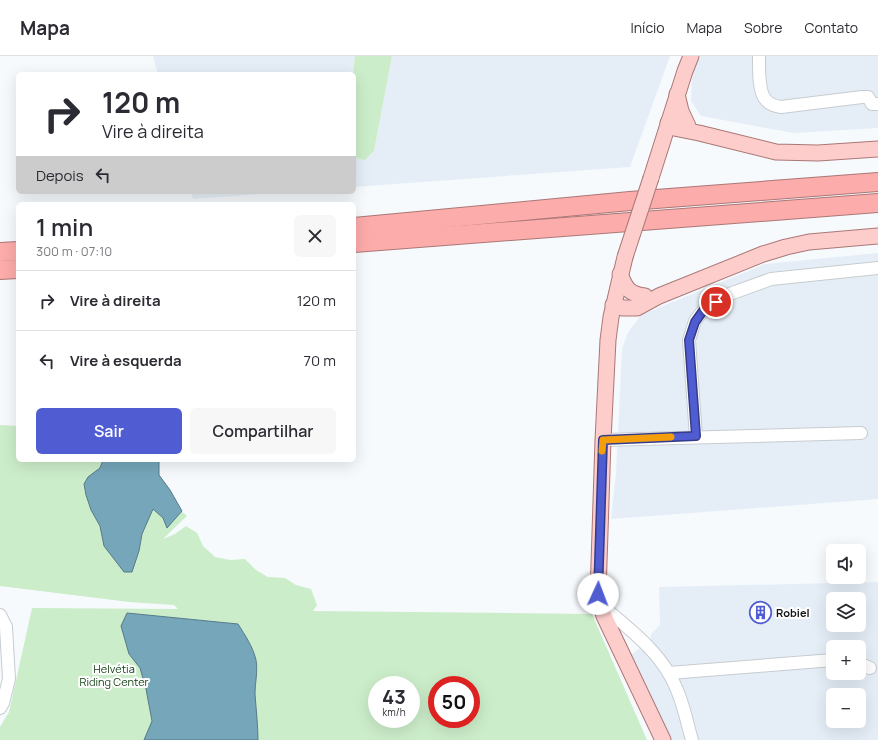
<!DOCTYPE html>
<html lang="pt">
<head>
<meta charset="utf-8">
<style>
  :root { --surface:#fff; --page:#f7f7f7; --text:#2b2b33; --muted:#7c7c81; --line:#e1e1e2; --accent:#505cd2 }
  body { margin:0; font-family:Manrope,sans-serif; background:var(--page); color:var(--text); height:100vh; display:flex; flex-direction:column; font-size:15px; white-space:nowrap }
  * { box-sizing:border-box; margin:0 }
  p { font-size:13px; color:var(--muted) }
  .icon { flex:none; width:22px; height:22px; fill:none; stroke:currentColor; stroke-width:2; stroke-linecap:round; stroke-linejoin:round }
  .map { position:relative; flex:1; overflow:hidden }
  .drawer { position:absolute; left:16px; top:146px; width:340px; height:260px; display:flex; flex-direction:column; background:var(--surface); border-radius:6px; box-shadow:0 4px 16px #0002 }
  .drawer>* { flex:none }
  .top-card { position:absolute; left:16px; top:16px; width:340px; height:122px; border-radius:6px; box-shadow:0 4px 16px #0002; background:#fff; color:var(--text); overflow:hidden }
  .controls { position:absolute; left:826px; top:488px; display:grid; gap:8px }
  .controls a { display:grid; place-items:center; width:40px; height:40px; border-radius:6px; background:var(--surface); box-shadow:0 4px 16px #0002; font-size:20px }
  .speed { position:absolute; left:368px; top:620px; display:flex; gap:8px; font-size:20px; font-weight:700; text-align:center }
  .speed>* { display:grid; place-content:center; width:52px; height:52px; border-radius:50%; background:var(--surface); box-shadow:0 4px 16px #0002; line-height:1 }
  .speed small { font-size:10px; font-weight:400 }
  .speed .limit { border:6px solid #d22; background:#fff; color:#111 }
  .pin { position:absolute; display:grid; place-items:center; width:34px; height:34px; color:#fff; margin:-17px; border:2px solid #fff; border-radius:50%; box-shadow:0 1px 4px #0007 }
  .me { position:absolute; width:44px; margin:-22px; rotate:2deg; stroke-linejoin:round; filter:drop-shadow(0 0 3px #0008) }
  .turn { display:flex; align-items:center; gap:14px; height:84px; padding:0 20px; font-size:18px }
  .turn .icon { width:52px; height:52px; stroke-width:2.5 }
  .turn b { display:block; font-size:28px; line-height:34px }
  .then { display:flex; align-items:center; height:38px; padding:0 20px; background:#0003; gap:8px; font-size:15px }
  .round { display:grid; place-items:center; flex:none; width:42px; height:42px; border-radius:6px; background:var(--page) }
  .head { display:flex; align-items:center; justify-content:space-between; height:68px; padding:0 20px }
  h1 { font-size:24px; font-weight:600; line-height:30px }
  .action { display:flex; gap:8px; margin-top:auto; padding:8px 20px }
  .action a { flex:1; height:46px; border-radius:6px; background:var(--accent); color:#fff; font-size:16px; font-weight:600; line-height:46px; text-align:center }
  .action a+a { background:var(--page); color:var(--text) }
  ul { padding:0; list-style:none }
  li { display:flex; align-items:center; gap:12px; height:60px; padding:0 20px; border-top:1px solid var(--line) }
  li div { flex:1 }
  li b { display:block; font-size:15px }
  li em { font-style:normal }
  header { display:flex; align-items:center; gap:24px; box-sizing:border-box; height:56px; padding:0 20px; background:var(--surface); border-bottom:1px solid var(--line) }
  header strong { font-size:19px }
  nav { display:flex; gap:22px; margin-inline-start:auto; font-size:14px }
  .map>svg:first-child { display:block }
</style>
</head>
<body>
<header>
<strong>Mapa</strong>
<nav><a>Início</a><a>Mapa</a><a>Sobre</a><a>Contato</a></nav>
</header>
<div class="map">
<svg width="878" height="684" viewBox="0 0 878 684">
  <rect width="100%" height="100%" fill="#f6fafd"/>
  <g fill="#e5eef7" fill-rule="evenodd">
    <path d="M153,0h202l-2,18h-195z"/>
    <path d="M392,0h278l-40,111 -276,20v-29l11,2 9,-9z"/>
    <path d="M701,0h177v72l-84,5 -93,-17 -10,-15 1,-28z"/>
    <path d="M191,136h94l-92,7z"/>
    <path d="M878,197v246l-267,20 5,-46 6,-123 5,-16 14,-19 124,-51z"/>
    <path d="M878,526v158h-210l-14,-30 1,-4 -11,-25 -5,-2 -11,-22 23,-18v-5l9,-9 -1,-38zM833,543h26v26h-26zM833,591h26v26h-26zM833,639h26v26h-26z"/>
  </g>
  <g fill="#ccedca" fill-rule="evenodd">
    <path d="M355,0h37l-18,95 -9,9 -11,-2v-84h-1z"/>
    <path d="M0,369l18,1v34h103l66,56 -24,23 12,-5 11,-8 11,7 6,13 12,11 15,3 15,-1 11,11 12,7 17,1 11,7 15,4 6,16 -4,6 279,3 55,126h-647v-13l9,-15 23,-104 146,1 -4,-4 -45,-3 -129,-16zM377,629h34v34h-34zM437,629h34v34h-34z"/>
  </g>
  <g fill="#75a6ba" stroke="#587a89">
    <path d="M103,404h56v15l11,15 12,21 -15,17 -4,-10 -10,-9 -11,25 -3,17 -7,21h-8l-20,-26 -4,-20 -9,-16 -5,-15 -2,-11 4,-7 12,-9z"/>
    <path d="M127,557l111,11c7,11 15,23 18,36 2,11 -1,23 -1,34 1,15 3,31 3,46h-114l8,-19 -6,-32 -6,-21 -11,-14 -8,-28z"/>
  </g>
  <g fill="none" stroke-linecap="round" stroke-linejoin="round">
    <defs>
      <g id="minor">
        <path d="M759,0c0,11 -1,36 7,44 4,5 9,6 15,7l81,-10h6l4,7h6"/>
        <path d="M696,381l-7,-97 6,-19 10,-13 22,-13 44,-16 107,-11"/>
        <path d="M603,384l258,-7"/>
        <path d="M600,548c29,25 63,49 77,86 7,16 10,33 15,50"/>
        <path d="M0,559l6,12 3,52 -6,24 -3,5"/>
        <path d="M859,607l11,5"/>
        <path d="M669,617l164,-13"/>
      </g>
      <g id="major">
        <path d="M677,38l4,17 7,15"/>
        <path d="M668,67l6,5 25,5 77,19 42,1 60,-4"/>
        <path d="M651,122l34,-107 6,-15"/>
        <path d="M625,201l-14,60 -3,23 -5,100 -5,154 6,22 59,124"/>
        <path d="M620,218c6,15 9,20 25,22"/>
        <path d="M613,249l10,3h14l22,-12 104,-42 23,-7 23,-5 69,-6"/>
      </g>
      <g id="highway">
        <path d="M354,171l276,-26 248,-19"/>
        <path d="M354,187l524,-40"/>
        <path d="M0,196l18,-1"/>
        <path d="M0,214l18,-1"/>
      </g>
    </defs>
    <use href="#minor" stroke="#c8ccd0" stroke-width="14"/>
    <use href="#major" stroke="#ab7777" stroke-width="17"/>
    <use href="#highway" stroke="#ab7777" stroke-width="20"/>
    <use href="#minor" stroke="#fff" stroke-width="12"/>
    <use href="#major" stroke="#fdcdcc" stroke-width="15"/>
    <use href="#highway" stroke="#fcacaa" stroke-width="18"/>
    <defs>
      <path id="major-bridge" d="M625,201l26,-79"/>
    </defs>
    <use href="#major-bridge" stroke="#ab7777" stroke-width="17" stroke-linecap="butt"/>
    <use href="#major-bridge" stroke="#fdcdcc" stroke-width="15"/>
  </g>
  <g fill="none" stroke-linecap="round" stroke-linejoin="round">
    <defs>
      <path id="route" d="M598,538l5,-154 93,-4 -7,-96 6,-18 10,-14 11,-6"/>
    </defs>
    <use href="#route" stroke="#343c88" stroke-width="10"/>
    <use href="#route" stroke="#505cd2" stroke-width="7"/>
    <path stroke="#f59e0b" stroke-width="7" d="M602,395l1,-11 68,-3"/>
  </g>
  <defs>
    <symbol id="building-ring" viewBox="-11 -11 22 22"><circle r="9.5" fill="#fff" stroke="#505cd2" stroke-width="1.5"/><path d="M-4-6H4V6H1V3H-1V6H-4ZM-2.5-4.3h1.7v1.8h-1.7ZM.8-4.3h1.7v1.8H.8ZM-2.5-1h1.7V.8h-1.7ZM.8-1h1.7V.8H.8Z" fill="#505cd2"/></symbol>
  </defs>
  <g fill-rule="evenodd">
    <use href="#building-ring" x="748" y="544" width="25" height="25"/>
  </g>
  <g text-anchor="middle" dominant-baseline="central" stroke-width="4" stroke-linejoin="round" paint-order="stroke">
    <g font-size="11" font-weight="bold" fill="#141517" stroke="#fff" text-anchor="start">
      <text x="776" y="556">Robiel</text>
    </g>
    <g font-size="11" fill="#0d3d0f" stroke="#fff">
      <text x="114" y="612">Helvétia<tspan x="114" dy="13">Riding Center</tspan></text>
    </g>
  </g>
</svg>
<div class="controls">
<a><svg class="icon" aria-label="sound" viewBox="0 0 24 24"><path d="M4 9h4l5-4v14l-5-4H4zM17 9q2 3 0 6"/></svg></a>
<a><svg class="icon" aria-label="layers" viewBox="0 0 24 24"><path d="M12 4l9 5-9 5-9-5zM3 14l9 5 9-5"/></svg></a>
<a>+</a>
<a>−</a>
</div>
<div class="speed"><div>43<small>km/h</small></div><div class="limit">50</div></div>
<div class="pin" style="left:716px;top:246px;background:#d93025"><svg class="icon" aria-label="arrive" viewBox="0 0 24 24"><path d="M6 21V4h12l-3 4 3 4H6"/></svg></div>
<svg class="me" style="left:598px;top:538px" viewBox="-20 -20 40 40"><circle r="19" fill="#fff"/><path d="M0-13L10 11 0 6-10 11z" fill="#505cd2"/></svg>
<div class="top-card">
<div class="turn"><svg class="icon" aria-label="right" viewBox="0 0 24 24"><path d="M7 20v-9h11M14 6l5 5-5 5"/></svg><div><b>120 m</b>Vire à direita</div></div>
<div class="then">Depois<svg class="icon" aria-label="left" viewBox="0 0 24 24"><path d="M17 20v-9H6M10 6l-5 5 5 5"/></svg></div>
</div>
<section class="drawer">
<div class="head"><div><h1>1 min</h1><p>300 m · 07:10</p></div><a class="round"><svg class="icon" aria-label="close" viewBox="0 0 24 24"><path d="M6 6l12 12M18 6L6 18"/></svg></a></div>
<ul>
<li><svg class="icon" aria-label="right" viewBox="0 0 24 24"><path d="M7 20v-9h11M14 6l5 5-5 5"/></svg><div><b>Vire à direita</b></div><em>120 m</em></li>
<li><svg class="icon" aria-label="left" viewBox="0 0 24 24"><path d="M17 20v-9H6M10 6l-5 5 5 5"/></svg><div><b>Vire à esquerda</b></div><em>70 m</em></li>
</ul>
<div class="action"><a>Sair</a><a>Compartilhar</a></div>
</section>
</div>
</body>
</html>
